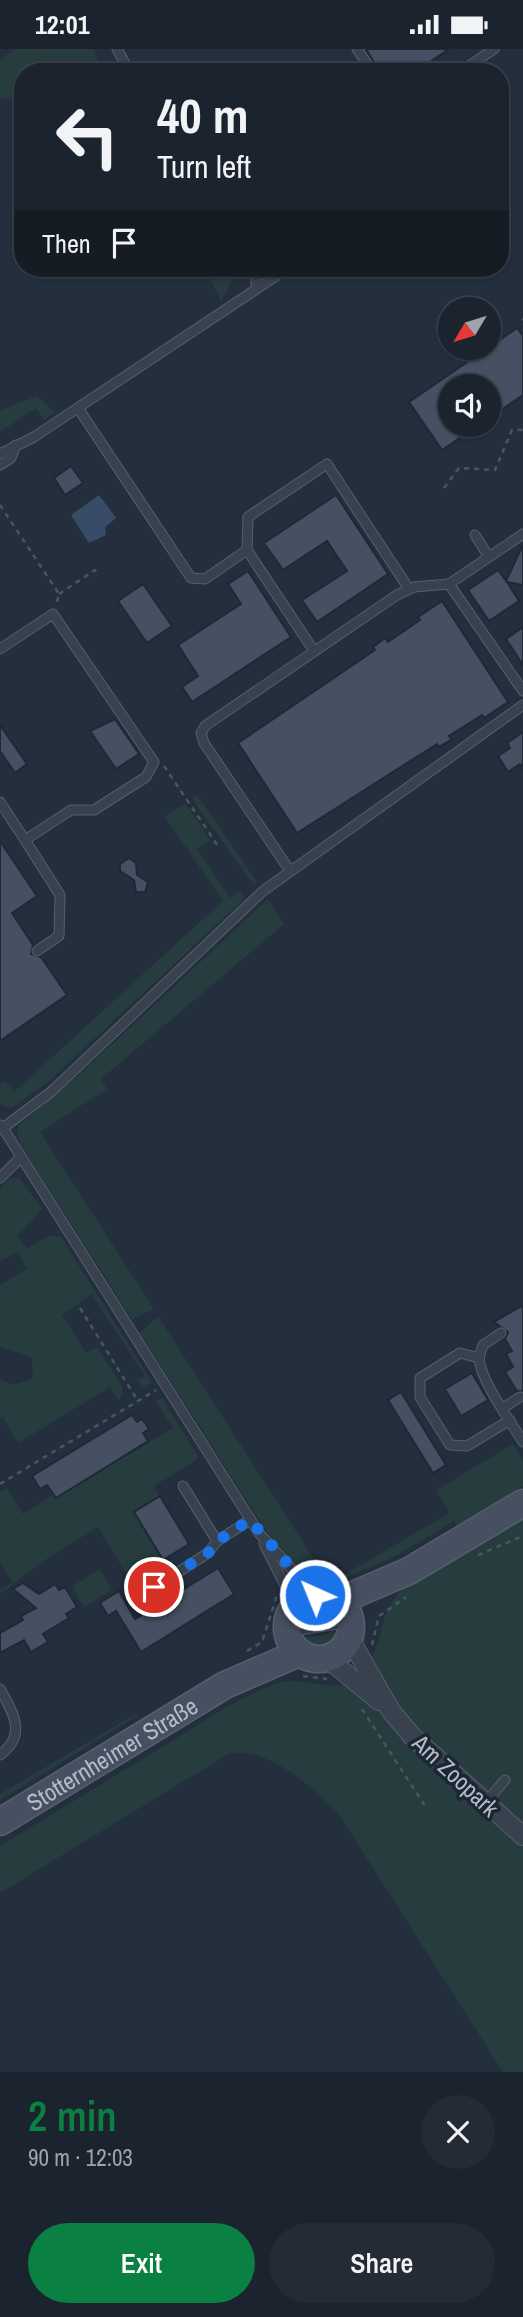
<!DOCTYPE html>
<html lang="en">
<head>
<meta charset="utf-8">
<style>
  :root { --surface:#1b232e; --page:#242b36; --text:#f1f3f6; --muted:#a0a4aa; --line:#39404a; --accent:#0b8043 }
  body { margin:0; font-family:"Archivo Narrow",sans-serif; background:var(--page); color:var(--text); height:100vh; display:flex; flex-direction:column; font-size:26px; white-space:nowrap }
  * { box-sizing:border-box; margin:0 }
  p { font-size:23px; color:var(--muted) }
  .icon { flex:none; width:38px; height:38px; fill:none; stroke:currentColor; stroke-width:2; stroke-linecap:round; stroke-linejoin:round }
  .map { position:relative; height:2023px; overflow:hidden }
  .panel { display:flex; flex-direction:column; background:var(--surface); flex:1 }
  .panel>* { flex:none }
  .top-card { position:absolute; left:14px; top:14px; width:495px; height:214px; border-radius:28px; box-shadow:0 2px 5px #0004,0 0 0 2px var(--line); background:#1b232e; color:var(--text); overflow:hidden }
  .needle { width:46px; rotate:232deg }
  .fabs { position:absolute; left:438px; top:248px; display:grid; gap:14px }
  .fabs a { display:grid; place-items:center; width:63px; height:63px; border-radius:50%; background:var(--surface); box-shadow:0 2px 5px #0004,0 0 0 2px var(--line); font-size:35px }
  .pin { position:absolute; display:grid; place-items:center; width:60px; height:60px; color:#fff; margin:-30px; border:4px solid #fff; border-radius:50%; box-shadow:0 2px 7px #0007 }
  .me { position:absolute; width:77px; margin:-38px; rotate:316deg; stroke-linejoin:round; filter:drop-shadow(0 0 5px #0008) }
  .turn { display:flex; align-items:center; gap:24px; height:147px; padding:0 28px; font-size:32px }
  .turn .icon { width:91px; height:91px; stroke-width:2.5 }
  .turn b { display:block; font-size:49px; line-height:60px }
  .then { display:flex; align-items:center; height:66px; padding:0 28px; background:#0003; gap:14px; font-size:26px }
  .round { display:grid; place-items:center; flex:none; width:74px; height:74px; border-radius:37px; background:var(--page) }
  .overview { display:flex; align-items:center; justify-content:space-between; height:119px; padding:0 28px }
  h1 { font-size:42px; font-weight:600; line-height:52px; color:var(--accent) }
  .action { display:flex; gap:14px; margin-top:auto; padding:14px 28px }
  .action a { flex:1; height:80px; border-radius:42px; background:var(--accent); color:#fff; font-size:28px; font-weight:600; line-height:80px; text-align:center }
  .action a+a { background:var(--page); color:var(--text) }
  .status { display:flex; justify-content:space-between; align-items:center; height:49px; padding:0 35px; background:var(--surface); direction:ltr }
  .status svg { height:19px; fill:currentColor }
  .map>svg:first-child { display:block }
</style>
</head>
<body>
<div class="status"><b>12:01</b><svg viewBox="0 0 49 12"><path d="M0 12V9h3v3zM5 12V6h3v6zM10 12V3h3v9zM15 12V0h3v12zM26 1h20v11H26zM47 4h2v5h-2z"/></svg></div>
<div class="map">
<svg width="523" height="2023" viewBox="0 0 523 2023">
  <rect width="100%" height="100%" fill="#242f3e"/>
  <g fill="#263c3f">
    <path d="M15,0h79l8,23h-79v23l-23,4v-40z"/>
    <path d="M205,219h30l-1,9 -13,24z"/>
    <path d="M37,347l18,16 -11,8 -8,-12 -36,24v-22z"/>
    <path d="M197,746l60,87 -3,3 -62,-86z"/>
    <path d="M185,754l25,37 -13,9 33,49 10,-7 5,7 -197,184 -36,26 -9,-2 -3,-5v-17l5,-3 9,11 209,-191 -58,-84z"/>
    <path d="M268,850l16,25 -183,155 6,10 -67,43 114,177 -22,10 -111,-174 -4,-13 1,-6 61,-51z"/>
    <path d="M9,1129h10l24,31 -26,27 10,12 21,-12 13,1 91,145 -10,6 -4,-8 7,-4 -53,-82 -30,21 24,38 11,-6 24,37 2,9 -4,7 -9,-13 -92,56 -15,-26 -3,1v-39l12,6 21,-6 -1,-22 -32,-10v-62l27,-16 -9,-17 -18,9v-72z"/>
    <path d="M158,1267l164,256 -26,-6 -31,-37 -125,-196z"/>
    <path d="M162,1349l37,60 -45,28 6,10 -26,16 29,48 -33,20 -32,-53 -55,34 -43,33v-4l12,-8 -12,-20v-69l7,-5 16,26 30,-19 3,3 117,-70 -17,-27z"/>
    <path d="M513,1395l10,17v25l-65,40 -4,-5 -60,36 -47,20h-7l110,-64 -14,-23z"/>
    <path d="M523,1469v554h-20l-165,-259c-27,-27 -66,-64 -108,-60l-230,140v-47c55,-33 109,-67 164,-100 35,-22 73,-48 111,-62 24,-9 52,8 74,-2 34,-16 26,-60 47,-86 22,-26 95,-60 127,-78z"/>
    <path d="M100,1520l12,21 -28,17 -12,-21z"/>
    <path d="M316,1556l13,1 11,10 -41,8 5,-12z"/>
    <path d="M343,1582c-7,19 -27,22 -41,7z"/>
    <path d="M136,1665l1,2 -137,84v-6z"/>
  </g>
  <path fill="#394c67" d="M99,446l17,23 -11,9 1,8 -17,8 -18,-28z"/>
  <g fill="#455162" stroke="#1f2835" stroke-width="2">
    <path d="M366,0h83l-34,23h-35z"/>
    <path d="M517,279l6,8v59l-35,24v-32h-38v38h29l-37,25 -33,-48z"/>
    <path d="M71,417l12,17 -18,12 -11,-17z"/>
    <path d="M336,446l52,79 -71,48 -15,-22 45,-29 -20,-30 -44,29 -19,-27z"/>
    <path d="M523,496v40l-16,-3 12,19 -30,20 -21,-31 30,-20 8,11z"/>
    <path d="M248,522l43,66 -99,65 -10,-15 16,-11 -20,-31 63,-41 -13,-20z"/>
    <path d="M143,535l29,42 -25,17 -29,-42z"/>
    <path d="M442,552l66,101 -24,16 -2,-3 -33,21 3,3 -13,8 -2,-3 -140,89 -59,-90 137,-93 -2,-3 12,-9 3,4 32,-22 -2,-3z"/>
    <path d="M523,578v38l-17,-26z"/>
    <path d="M115,670l24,35 -23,15 -26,-38z"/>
    <path d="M0,676l27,39 -12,9 -15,-22z"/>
    <path d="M523,683v36l-3,-4 -12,8 -10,-16 12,-8 -3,-5z"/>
    <path d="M0,792l37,55 -25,17 21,32 -2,9 10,3 26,38 -67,46z"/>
    <path d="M129,809l7,5 1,12 11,7 -3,10h-9l-2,-12 -14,-9v-7z"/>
    <path d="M523,1256v86h-6l-12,-19 8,-5 -7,-13 6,-3 -7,-12 3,-7 -14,-10z"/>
    <path d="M472,1324l16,27 -27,16 -16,-27z"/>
    <path d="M401,1343l45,73 -13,8 -45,-73z"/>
    <path d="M132,1366l5,7 5,-3 7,10 -6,4 5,8 -92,57 -9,-13 -7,4 -8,-13z"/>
    <path d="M160,1447l29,48 -26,16 -29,-48z"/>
    <path d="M218,1519l16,26 -93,58 -25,-41 -8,5 -8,-13 19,-12 16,28z"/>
    <path d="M23,1534l16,11 16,-10 4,6 6,-3 12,20 -11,7 3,4 -26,16 5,8 -17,10 -7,-12 -24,13v-20l23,-13 -2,-4 15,-8 -23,-19z"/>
  </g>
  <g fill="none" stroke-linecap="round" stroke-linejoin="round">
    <defs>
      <g id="lane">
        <path d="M117,0l13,23"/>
        <path d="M357,0l16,23"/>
        <path d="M460,23l34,-23"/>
        <path d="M256,240v-21"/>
        <path d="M78,359l113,170 14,1 42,-29"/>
        <path d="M0,405l34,-17 254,-169"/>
        <path d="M0,416l11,-7 5,-13"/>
        <path d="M489,508l34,-23"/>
        <path d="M449,535l40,-27 -14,-22"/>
        <path d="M0,600l53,-35 101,148 -8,15 -52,33h-23l-46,30 -25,-38"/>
        <path d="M314,602l-67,-101 1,-33 79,-53 82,125"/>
        <path d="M25,791l35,55 -1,41 -22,15"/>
        <path d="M290,822l-86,-128 -3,-10 4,-7 192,-131 17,-8 35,-3 74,107"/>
        <path d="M1,1076l258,408 56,62"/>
        <path d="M3,1079l49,-37 211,-200 260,-186"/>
        <path d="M0,1129l21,-21"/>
        <path d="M479,1309l4,-13 18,-12"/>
        <path d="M503,1359l17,-11"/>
        <path d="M510,1371l-43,26 -17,-1 -30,-48v-19l40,-25 19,5c2,24 31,62 44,84"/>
        <path d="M183,1437l34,55"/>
        <path d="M264,1495l31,61"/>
        <path d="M136,1550l72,-46 9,-12 33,-21"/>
        <path d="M287,1583l64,-10"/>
        <path d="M0,1640c14,25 27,46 0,66"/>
        <path d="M485,1754l20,-23"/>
      </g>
      <g id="street">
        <path d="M350,1590l41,72 21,25 111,100"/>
        <path d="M328,1610l51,42"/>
      </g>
      <g id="secondary">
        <circle cx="319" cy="1578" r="32"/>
        <path d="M339,1552l70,-30 114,-68"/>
        <path id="s1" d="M0,1773l225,-137 74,-32"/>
      </g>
    </defs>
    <use href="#lane" stroke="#565f6c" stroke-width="11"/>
    <use href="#street" stroke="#565f6c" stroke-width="20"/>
    <use href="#secondary" stroke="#565f6c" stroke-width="29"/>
    <g stroke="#44595c" stroke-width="2.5" stroke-dasharray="5 5" stroke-linecap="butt">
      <path d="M522,271l1,-1"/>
      <path d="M444,439l15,-20 36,2 17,-40h11"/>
      <path d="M0,456l59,89 -2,8"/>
      <path d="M59,545l36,-24 3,4"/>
      <path d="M164,717l54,80"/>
      <path d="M80,1259l58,93"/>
      <path d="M0,1435l156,-94"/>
      <path d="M478,1506l45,-19"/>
      <path d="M312,1523l28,6"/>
      <path d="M372,1596l7,-29 27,-19"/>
      <path d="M247,1602l15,-9 15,-47"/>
      <path d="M303,1627l24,3"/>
      <path d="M362,1660l63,97"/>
    </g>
    <use href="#lane" stroke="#38414e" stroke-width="9"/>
    <use href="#street" stroke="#38414e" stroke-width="18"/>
    <use href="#secondary" stroke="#465061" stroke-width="26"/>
  </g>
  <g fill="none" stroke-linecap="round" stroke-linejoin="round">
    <path stroke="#1a73e8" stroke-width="12" stroke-dasharray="0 21.6" d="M154,1538l54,-34 9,-12 33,-21 65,75"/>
  </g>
  <g text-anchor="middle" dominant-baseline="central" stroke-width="7" stroke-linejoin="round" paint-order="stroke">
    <g font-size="24" fill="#b4bcc9" stroke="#1d2633">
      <text stroke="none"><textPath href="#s1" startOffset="131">Stotternheimer Straße</textPath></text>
      <text transform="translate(456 1726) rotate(43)">Am Zoopark</text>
    </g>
  </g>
</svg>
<div class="fabs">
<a><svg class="needle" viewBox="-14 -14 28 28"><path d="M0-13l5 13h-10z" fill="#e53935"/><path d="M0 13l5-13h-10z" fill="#a0a4aa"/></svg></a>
<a><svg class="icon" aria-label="sound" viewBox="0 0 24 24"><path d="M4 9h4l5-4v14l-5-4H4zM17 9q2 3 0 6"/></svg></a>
</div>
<div class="pin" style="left:154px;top:1538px;background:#d93025"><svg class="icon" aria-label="arrive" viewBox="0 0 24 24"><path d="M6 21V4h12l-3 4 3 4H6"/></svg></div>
<svg class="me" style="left:315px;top:1546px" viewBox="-20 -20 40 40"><circle r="17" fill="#1a73e8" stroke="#fff" stroke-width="3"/><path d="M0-11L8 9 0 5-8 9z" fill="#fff"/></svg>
<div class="top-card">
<div class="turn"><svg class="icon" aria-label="left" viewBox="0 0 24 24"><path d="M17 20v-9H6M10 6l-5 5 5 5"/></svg><div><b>40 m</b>Turn left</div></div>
<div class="then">Then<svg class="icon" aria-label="arrive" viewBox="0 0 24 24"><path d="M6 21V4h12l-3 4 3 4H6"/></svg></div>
</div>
</div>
<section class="panel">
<div class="overview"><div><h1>2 min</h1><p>90 m · 12:03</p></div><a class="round"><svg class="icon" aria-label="close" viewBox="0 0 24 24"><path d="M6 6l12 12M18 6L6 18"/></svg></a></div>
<div class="action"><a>Exit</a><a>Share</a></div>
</section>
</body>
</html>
